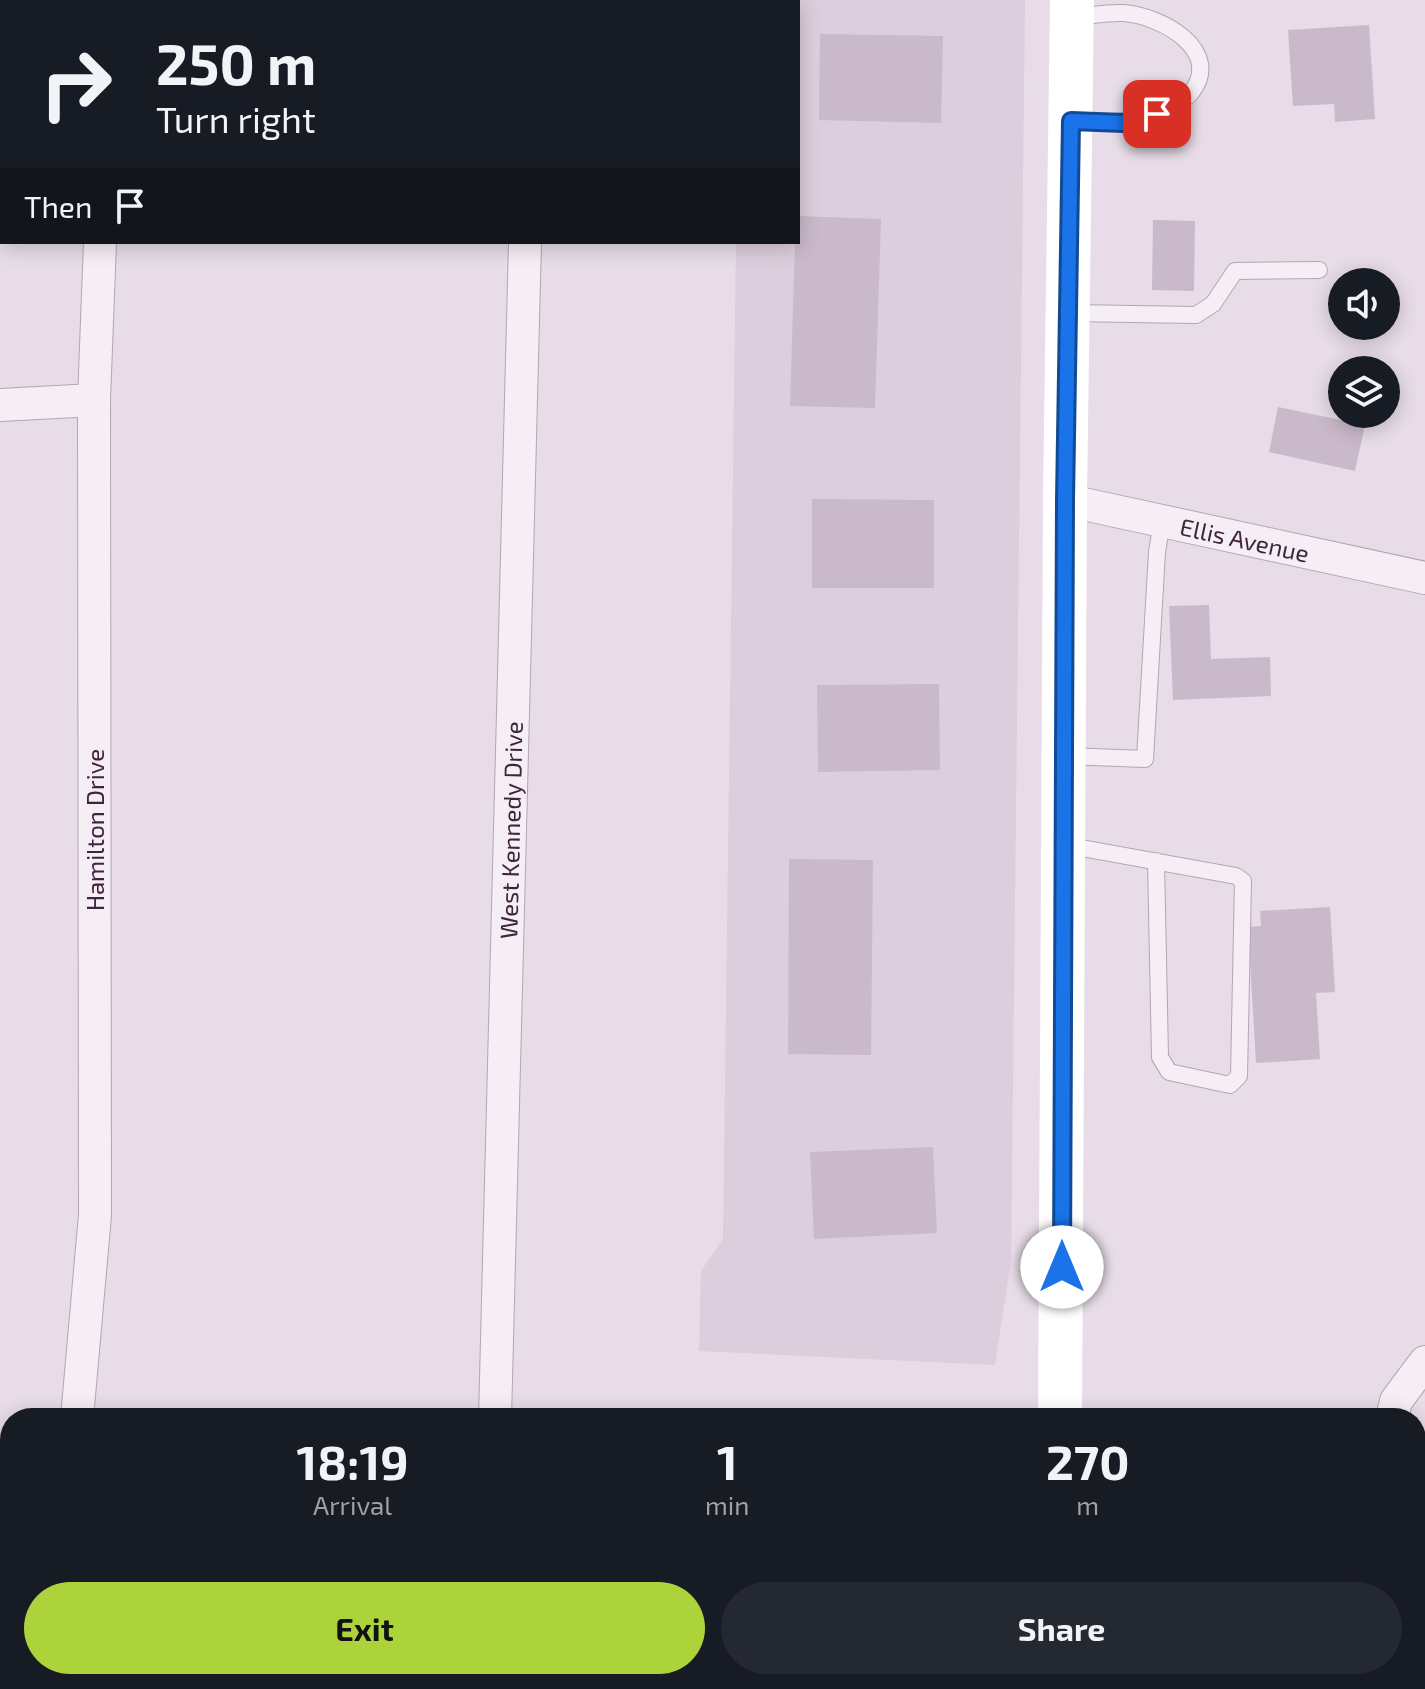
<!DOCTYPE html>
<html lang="en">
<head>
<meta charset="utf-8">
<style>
  :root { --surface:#171b24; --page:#242831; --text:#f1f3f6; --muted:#9ea1a6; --accent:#acd43a }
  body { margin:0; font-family:"Exo 2",sans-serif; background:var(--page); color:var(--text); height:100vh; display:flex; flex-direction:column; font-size:30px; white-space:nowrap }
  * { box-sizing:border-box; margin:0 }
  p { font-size:26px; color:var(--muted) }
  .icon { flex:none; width:44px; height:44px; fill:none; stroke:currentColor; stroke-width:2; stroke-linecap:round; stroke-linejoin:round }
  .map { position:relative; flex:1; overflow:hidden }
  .side { position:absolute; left:0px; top:1408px; width:1426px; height:282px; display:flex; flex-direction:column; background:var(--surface); border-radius:32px 32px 0 0; box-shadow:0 4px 20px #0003 }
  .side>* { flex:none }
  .guide { position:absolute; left:0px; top:0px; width:800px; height:244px; box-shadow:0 4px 20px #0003; background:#171b24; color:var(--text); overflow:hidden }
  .controls { position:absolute; left:1328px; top:268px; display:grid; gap:16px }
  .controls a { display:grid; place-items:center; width:72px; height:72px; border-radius:50%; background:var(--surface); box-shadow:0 4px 20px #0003; font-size:40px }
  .pin { position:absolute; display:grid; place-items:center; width:68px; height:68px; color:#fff; margin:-34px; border-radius:16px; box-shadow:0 4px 12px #0006 }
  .me { position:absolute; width:88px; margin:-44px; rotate:0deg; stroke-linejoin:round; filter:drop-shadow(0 0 6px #0008) }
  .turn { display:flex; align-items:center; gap:28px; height:168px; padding:0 24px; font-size:36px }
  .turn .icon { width:104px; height:104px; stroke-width:2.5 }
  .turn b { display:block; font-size:56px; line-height:68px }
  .then { display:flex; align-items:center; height:76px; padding:0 24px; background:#0003; gap:16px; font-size:30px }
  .eta { display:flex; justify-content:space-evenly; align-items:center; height:136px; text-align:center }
  .eta b { font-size:48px; font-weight:700; line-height:56px }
  .button { display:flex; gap:16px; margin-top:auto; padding:16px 24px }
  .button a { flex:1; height:92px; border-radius:48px; background:var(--accent); color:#111; font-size:32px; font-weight:700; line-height:92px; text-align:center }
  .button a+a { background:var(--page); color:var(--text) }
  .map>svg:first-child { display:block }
</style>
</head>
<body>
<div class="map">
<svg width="1425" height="1689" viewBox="0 0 1425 1689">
  <rect width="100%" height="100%" fill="#e7dce7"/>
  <path fill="#dccedc" d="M550,0h475l-14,1260 -16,105 -296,-14 2,-80 22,-32 13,-997h62v-240h-249z"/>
  <g fill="#cab9ca">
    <path d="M1369,25l6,94 -40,3 -1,-18 -41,2 -5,-76z"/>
    <path d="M820,34l123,2 -2,87 -122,-3z"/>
    <path d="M798,216l83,3 -6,189 -85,-2 5,-164h3z"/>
    <path d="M1153,220l42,1 -1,70 -42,-1z"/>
    <path d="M1278,407l87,18 -10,46 -86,-19z"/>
    <path d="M812,499l122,1v88h-122z"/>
    <path d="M1209,605l2,54 59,-2 1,39 -98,4 -4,-94z"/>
    <path d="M939,684l1,86 -122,2 -1,-87z"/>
    <path d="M789,859l84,1 -2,195 -83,-1z"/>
    <path d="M1330,907l5,85 -19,1 4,66 -64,4 -8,-136 13,-1 -1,-15z"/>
    <path d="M933,1147l4,86 -123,6 -4,-87z"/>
    <path d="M124,1680h43l-3,9h-26l-16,-6z"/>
    <path d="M235,1680h45l-2,9h-30l1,-5z"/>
    <path d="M362,1680h57l5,9h-79z"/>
  </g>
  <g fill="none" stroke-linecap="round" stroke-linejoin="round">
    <defs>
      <g id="lane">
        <path d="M1072,121c40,2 66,4 102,-17 5,-3 12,-6 16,-10 36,-43 -30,-79 -67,-81 -16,-1 -33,3 -49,4"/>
        <path d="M1070,313l126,2 17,-11 22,-33 84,-1"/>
        <path d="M1066,756l79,3 12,-207 5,-31"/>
        <path d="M1065,845l171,31 7,5 -4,195 -9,9 -61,-13 -9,-15 -4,-196"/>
        <path d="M636,1680v9"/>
        <path d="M892,1689v-9"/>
      </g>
      <g id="street">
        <path d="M519,0v2"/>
        <path d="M110,2v-2"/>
        <path d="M0,405l94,-5"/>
        <path id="s1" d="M1065,500l360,78"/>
        <path d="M77,1418l18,-203 -1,-815 6,-158"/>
        <path id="s2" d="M495,1418l30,-1176"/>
        <path d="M1392,1418l4,-17 29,-39"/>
        <path d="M0,1646l10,-21"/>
        <path d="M488,1689v-9"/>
        <path d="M1353,1689v-9"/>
      </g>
    </defs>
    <use href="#lane" stroke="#b4a5b4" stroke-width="18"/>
    <use href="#street" stroke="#b4a5b4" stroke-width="34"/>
    <use href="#lane" stroke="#f5eff5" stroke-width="16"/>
    <use href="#street" stroke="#f5eff5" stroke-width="32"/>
    <g stroke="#fff" stroke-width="44">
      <path d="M1060,1418l5,-918 7,-500"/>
      <path d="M1057,1689v-9"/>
    </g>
  </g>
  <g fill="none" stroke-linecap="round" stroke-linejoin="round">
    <defs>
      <path id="route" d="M1062,1267l3,-767 6,-379 53,2 33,-9"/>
    </defs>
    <use href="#route" stroke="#114b97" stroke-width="20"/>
    <use href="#route" stroke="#1a73e8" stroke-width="14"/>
  </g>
  <g text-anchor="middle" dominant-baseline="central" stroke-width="7" stroke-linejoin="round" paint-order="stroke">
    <g font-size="24" fill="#3e253d" stroke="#f5ecf5">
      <text stroke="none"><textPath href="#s1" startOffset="184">Ellis Avenue</textPath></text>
      <text transform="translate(94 830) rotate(-90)">Hamilton Drive</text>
      <text stroke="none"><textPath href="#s2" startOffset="588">West Kennedy Drive</textPath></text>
    </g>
  </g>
</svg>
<div class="controls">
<a><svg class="icon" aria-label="sound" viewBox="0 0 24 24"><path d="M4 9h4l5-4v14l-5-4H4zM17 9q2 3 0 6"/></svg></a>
<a><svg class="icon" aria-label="layers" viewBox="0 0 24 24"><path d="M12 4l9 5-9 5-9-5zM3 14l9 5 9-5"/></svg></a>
</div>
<div class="pin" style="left:1157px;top:114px;background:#d93025"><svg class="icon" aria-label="arrive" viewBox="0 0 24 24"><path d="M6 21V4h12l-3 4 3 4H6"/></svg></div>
<svg class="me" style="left:1062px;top:1267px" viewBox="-20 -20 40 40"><circle r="19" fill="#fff"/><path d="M0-13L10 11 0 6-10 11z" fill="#1a73e8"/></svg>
<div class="guide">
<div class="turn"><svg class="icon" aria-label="right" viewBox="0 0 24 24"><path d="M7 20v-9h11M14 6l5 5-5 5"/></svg><div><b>250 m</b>Turn right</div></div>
<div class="then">Then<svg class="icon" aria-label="arrive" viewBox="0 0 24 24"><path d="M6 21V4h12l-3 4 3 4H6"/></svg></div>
</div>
<section class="side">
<div class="eta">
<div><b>18:19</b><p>Arrival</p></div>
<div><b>1</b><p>min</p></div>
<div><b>270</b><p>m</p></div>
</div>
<div class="button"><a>Exit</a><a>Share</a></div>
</section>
</div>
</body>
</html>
